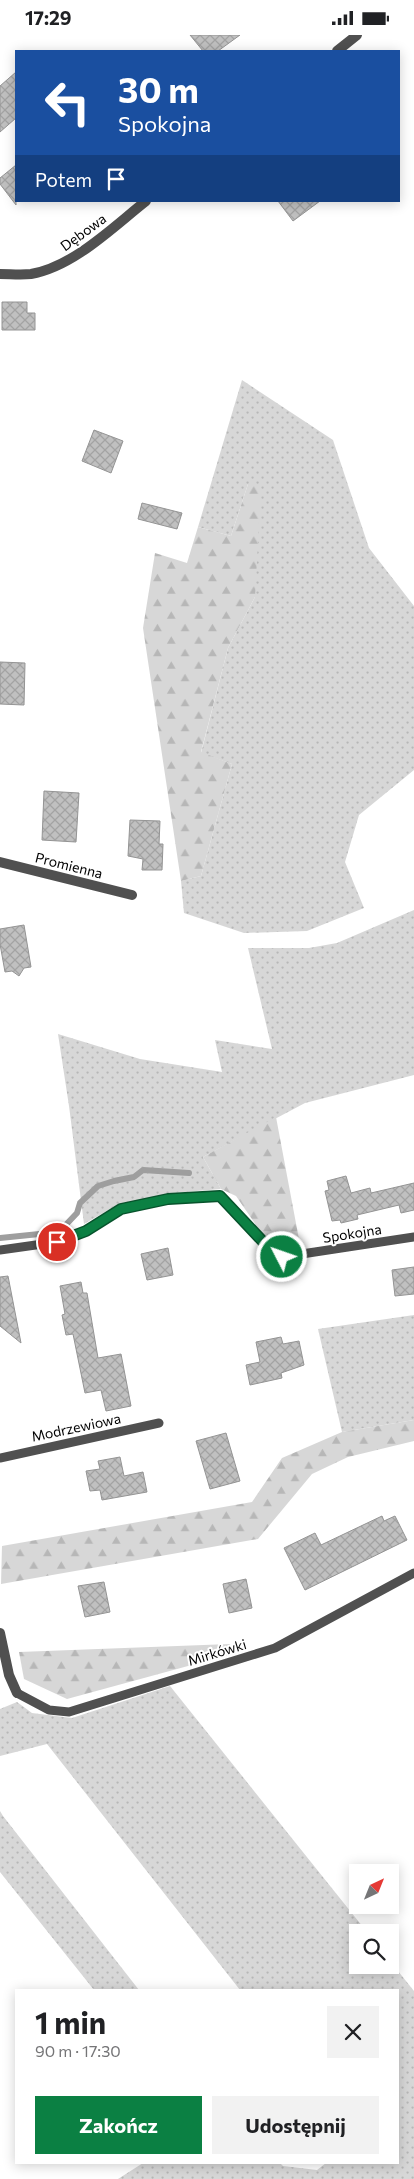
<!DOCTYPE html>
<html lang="pl">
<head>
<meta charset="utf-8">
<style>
  :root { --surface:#fff; --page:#f2f2f2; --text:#202124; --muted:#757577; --accent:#0b8043 }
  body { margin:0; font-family:Commissioner,sans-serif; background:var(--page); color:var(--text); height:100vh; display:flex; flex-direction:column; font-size:19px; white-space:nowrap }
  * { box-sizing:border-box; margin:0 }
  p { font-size:16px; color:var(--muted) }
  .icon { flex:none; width:28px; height:28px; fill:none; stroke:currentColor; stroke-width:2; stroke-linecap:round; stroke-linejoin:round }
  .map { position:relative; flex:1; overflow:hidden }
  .details { position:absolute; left:15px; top:1954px; width:384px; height:175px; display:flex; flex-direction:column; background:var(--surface); border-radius:0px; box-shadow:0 2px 12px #0003 }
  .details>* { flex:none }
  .banner { position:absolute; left:15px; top:15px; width:385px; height:152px; border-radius:0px; box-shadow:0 2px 12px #0003; background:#1a4fa0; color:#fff; overflow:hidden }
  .needle { width:32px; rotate:43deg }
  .controls { position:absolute; left:349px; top:1829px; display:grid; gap:10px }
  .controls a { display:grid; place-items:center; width:50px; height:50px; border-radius:0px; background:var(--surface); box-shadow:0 2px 12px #0003; font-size:25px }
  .pin { position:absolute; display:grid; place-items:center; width:42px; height:42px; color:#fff; margin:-21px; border:2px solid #fff; border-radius:50%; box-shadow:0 1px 5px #0007 }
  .me { position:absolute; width:55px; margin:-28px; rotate:311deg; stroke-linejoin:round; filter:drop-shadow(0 0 4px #0008) }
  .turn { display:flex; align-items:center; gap:18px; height:105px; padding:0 20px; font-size:22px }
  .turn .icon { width:65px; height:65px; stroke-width:2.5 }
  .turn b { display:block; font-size:35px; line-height:42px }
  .then { display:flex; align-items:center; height:48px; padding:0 20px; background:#0003; gap:10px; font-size:19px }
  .round { display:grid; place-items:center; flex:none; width:52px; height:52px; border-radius:0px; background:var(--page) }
  .summary { display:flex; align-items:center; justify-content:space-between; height:85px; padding:0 20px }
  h1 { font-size:30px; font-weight:700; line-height:38px }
  .action { display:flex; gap:10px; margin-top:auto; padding:10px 20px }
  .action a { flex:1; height:58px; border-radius:0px; background:var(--accent); color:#fff; font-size:20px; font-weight:700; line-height:58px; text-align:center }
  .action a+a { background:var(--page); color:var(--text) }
  .status { display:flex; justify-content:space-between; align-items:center; height:35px; padding:0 25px; background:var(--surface); direction:ltr }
  .status svg { height:14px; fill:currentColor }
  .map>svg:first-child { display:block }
</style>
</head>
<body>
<div class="status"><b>17:29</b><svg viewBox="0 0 49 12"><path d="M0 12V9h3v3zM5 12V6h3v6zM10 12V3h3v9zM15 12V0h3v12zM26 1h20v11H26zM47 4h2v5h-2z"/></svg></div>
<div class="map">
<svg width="414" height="2144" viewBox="0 0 414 2144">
  <defs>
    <pattern id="grass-dots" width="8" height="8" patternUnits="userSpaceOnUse" patternTransform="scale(1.25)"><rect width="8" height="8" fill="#d7d7d7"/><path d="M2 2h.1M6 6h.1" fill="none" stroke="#b7b7b7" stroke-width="1.8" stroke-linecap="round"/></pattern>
    <pattern id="forest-firs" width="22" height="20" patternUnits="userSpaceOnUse" patternTransform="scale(1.25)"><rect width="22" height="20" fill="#d7d7d7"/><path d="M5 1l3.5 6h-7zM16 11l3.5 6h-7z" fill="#b7b7b7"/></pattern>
    <pattern id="building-cross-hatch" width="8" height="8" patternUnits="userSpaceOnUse" patternTransform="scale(1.25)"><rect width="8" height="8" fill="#c0c0c0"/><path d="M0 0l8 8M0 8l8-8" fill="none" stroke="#a3a3a3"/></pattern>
  </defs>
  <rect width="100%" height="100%" fill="#fff"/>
  <g fill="url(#grass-dots)">
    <path d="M242,345l91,60 36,108 45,58v164l-55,45 -14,47 19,46 -57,23 -63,2 -60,-20 -3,-32 20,-5 31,-112 -31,-11 27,-105 27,-51 -7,-113 -17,52 -33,-9z"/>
    <path d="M414,875v165l-109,28 -102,54 18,32 -48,4 -56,12 -33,19 -15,-118 -11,-72 82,25 82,13 -7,-32 57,9 -24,-101h61l28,-5z"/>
    <path d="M414,1280v105l-72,12 -24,-103z"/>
    <path d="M170,1651l197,246 -9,1v32h32v-4l24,30v188h-296l25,-16h137l3,3 34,4 9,-7h72v-173h-158l-193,-246 -47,12v-47l17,-7 15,11 40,5z"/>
    <path d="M0,1776l3,5 136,174h-45l-94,-118z"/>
  </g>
  <g fill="url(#forest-firs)">
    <path d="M248,449h13l-6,113 -27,51 -27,104 31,12 -31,112 -20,5 -38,-253 12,-75 32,10 11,-36 33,9z"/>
    <path d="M276,1082l25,133 -32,-6 -33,-48 -15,-7 -18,-32z"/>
    <path d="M414,1385v21l-66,16 -36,17 -54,65 -257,45 1,-38 250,-44 30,-44 60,-26z"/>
    <path d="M230,1609l2,10 -165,45 -43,-20 -5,-27z"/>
  </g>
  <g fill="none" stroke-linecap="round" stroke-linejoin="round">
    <path stroke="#9e9e9e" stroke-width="6" d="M0,1203l59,-6 18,-19 3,-10 18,-17 16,-5 20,-4 9,-7 46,3"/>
  </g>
  <g fill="url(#building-cross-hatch)" stroke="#949494">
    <path d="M190,0h50l-22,16h-15z"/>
    <path d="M16,37v46l-16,14v-46z"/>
    <path d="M16,130v40l-16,-21v-6z"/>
    <path d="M278,166h42l-27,20z"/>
    <path d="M2,267h25v11h8v17h-33z"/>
    <path d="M94,395l29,11 -12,32 -29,-12z"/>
    <path d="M142,468l40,10 -5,16 -39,-10z"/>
    <path d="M0,627l25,1 -1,42 -24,-1z"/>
    <path d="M44,756l35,2 -3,49 -34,-2z"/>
    <path d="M130,785l30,1 -1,23h4l-1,26h-20l1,-11 -15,-3z"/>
    <path d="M24,890l7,42 -7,1 -5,8 -7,-5 -7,1 -5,-28v-15z"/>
    <path d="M346,1141l5,17 19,-5 1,5 43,-10v27l-13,3 -2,-8 -42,10 1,4 -17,4 -1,-3 -8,1 -7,-30 4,-1 -2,-9z"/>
    <path d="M168,1213l5,27 -26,5 -6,-26z"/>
    <path d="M414,1232v27l-19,2 -3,-26z"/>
    <path d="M8,1241l13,67 -21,-17v-49z"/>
    <path d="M81,1247l2,11h4l11,65 23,-4 10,52 -25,5 -5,-21 -16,3 -12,-59 -7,1 -4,-20 3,-1 -5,-28z"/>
    <path d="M281,1302l2,7 16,-3 5,24 -23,8 1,5 -32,7 -4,-20 14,-3 -4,-20z"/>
    <path d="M226,1398l14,48 -30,8 -14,-48z"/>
    <path d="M120,1422l4,19 19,-4 4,20 -45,8 -2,-10 -10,1 -4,-20 14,-2 -2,-8z"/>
    <path d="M382,1481l2,5 11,-5 12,24 -102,50 -21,-42 31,-15 6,12z"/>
    <path d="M246,1544l6,29 -23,5 -6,-29z"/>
    <path d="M104,1547l6,30 -25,5 -7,-31z"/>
  </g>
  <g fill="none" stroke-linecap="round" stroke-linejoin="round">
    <g stroke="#505050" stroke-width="9">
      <path d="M0,1215l57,-8 29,-11 35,-22 47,-10 52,-3 49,52 13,9 132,-20"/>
      <path d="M0,1423l159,-35"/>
      <path d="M17,1658l32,17 20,2 206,-64 139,-75"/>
    </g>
    <g stroke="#505050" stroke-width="10">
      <path d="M337,16l20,-16"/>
      <path d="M0,239c10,0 21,1 31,0 42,-7 82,-47 115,-73"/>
      <path d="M0,827l132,33"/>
      <path d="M0,1598l9,42 8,18"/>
    </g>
  </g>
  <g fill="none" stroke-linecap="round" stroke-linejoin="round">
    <defs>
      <path id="route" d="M57,1207l29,-11 35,-22 47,-10 52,-3 49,52 13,9"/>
    </defs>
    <use href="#route" stroke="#07532c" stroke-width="12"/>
    <use href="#route" stroke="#0b8043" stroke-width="9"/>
  </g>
  <g text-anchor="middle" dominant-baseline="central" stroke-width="4" stroke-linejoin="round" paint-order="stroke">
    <g font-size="14" fill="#000" stroke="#fff">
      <text transform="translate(83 197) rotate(-36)">Dębowa</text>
      <text transform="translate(69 830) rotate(14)">Promienna</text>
      <text transform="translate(352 1198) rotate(-9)">Spokojna</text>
      <text transform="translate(76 1392) rotate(-12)">Modrzewiowa</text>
      <text transform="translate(217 1617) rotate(-17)">Mirkówki</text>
    </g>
  </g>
</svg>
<div class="controls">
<a><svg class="needle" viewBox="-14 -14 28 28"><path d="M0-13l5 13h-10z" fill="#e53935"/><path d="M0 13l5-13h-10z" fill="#757577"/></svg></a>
<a><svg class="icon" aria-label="search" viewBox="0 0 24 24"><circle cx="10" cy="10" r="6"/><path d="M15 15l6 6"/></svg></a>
</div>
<div class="pin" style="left:57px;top:1207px;background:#d93025"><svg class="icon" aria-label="arrive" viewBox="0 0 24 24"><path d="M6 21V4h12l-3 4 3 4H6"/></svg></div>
<svg class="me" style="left:282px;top:1222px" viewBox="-20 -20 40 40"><circle r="17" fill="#0b8043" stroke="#fff" stroke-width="3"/><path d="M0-11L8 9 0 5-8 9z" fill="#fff"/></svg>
<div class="banner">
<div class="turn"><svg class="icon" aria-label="left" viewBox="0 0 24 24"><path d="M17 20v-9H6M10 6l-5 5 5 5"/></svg><div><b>30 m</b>Spokojna</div></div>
<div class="then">Potem<svg class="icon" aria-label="arrive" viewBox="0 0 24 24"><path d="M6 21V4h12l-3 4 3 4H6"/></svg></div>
</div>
<section class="details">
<div class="summary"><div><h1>1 min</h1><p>90 m · 17:30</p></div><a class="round"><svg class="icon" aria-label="close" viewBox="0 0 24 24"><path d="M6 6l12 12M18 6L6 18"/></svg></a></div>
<div class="action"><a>Zakończ</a><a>Udostępnij</a></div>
</section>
</div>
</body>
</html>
